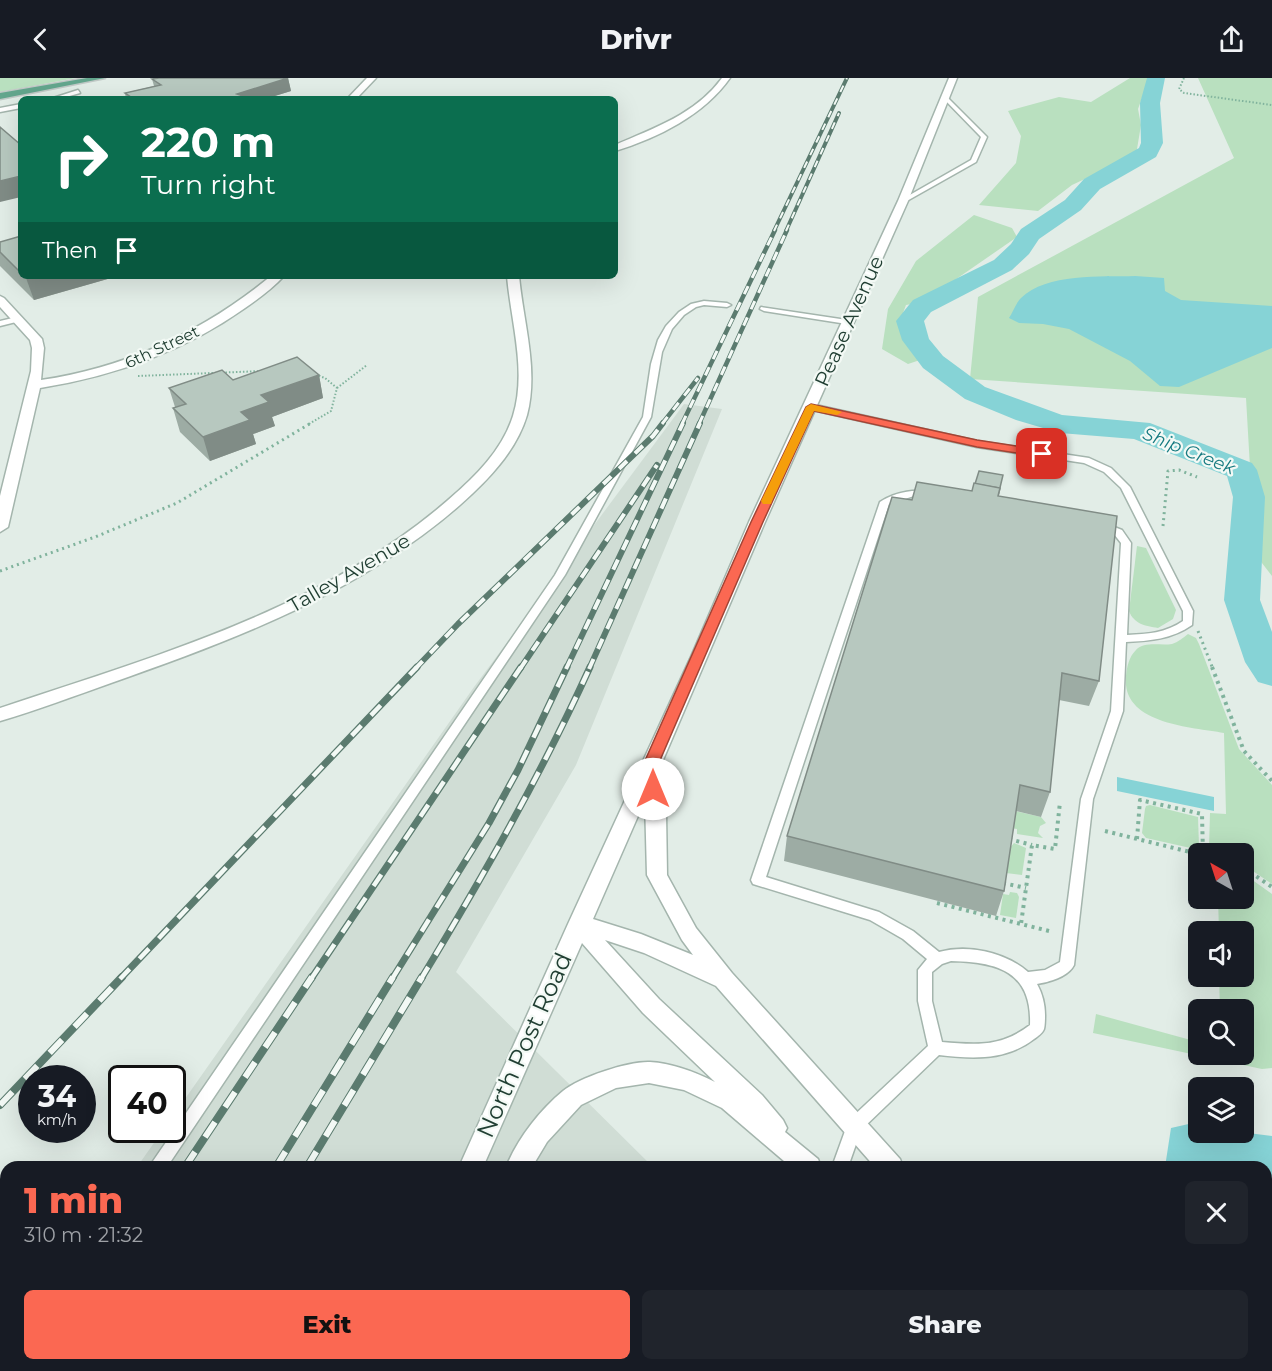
<!DOCTYPE html>
<html lang="en">
<head>
<meta charset="utf-8">
<style>
  :root { --surface:#171b24; --page:#20242c; --text:#f1f3f6; --muted:#9ea1a6; --accent:#fb6852 }
  body { margin:0; font-family:Montserrat,sans-serif; background:var(--page); color:var(--text); height:100vh; display:flex; flex-direction:column; font-size:22px; white-space:nowrap }
  * { box-sizing:border-box; margin:0 }
  p { font-size:20px; color:var(--muted) }
  .icon { flex:none; width:33px; height:33px; fill:none; stroke:currentColor; stroke-width:2; stroke-linecap:round; stroke-linejoin:round }
  .map { position:relative; flex:1; overflow:hidden }
  .drawer { position:absolute; left:0px; top:1083px; width:1272px; height:210px; display:flex; flex-direction:column; background:var(--surface); border-radius:18px 18px 0 0; box-shadow:0 6px 24px #0002 }
  .drawer>* { flex:none }
  .guide { position:absolute; left:18px; top:18px; width:600px; height:183px; border-radius:9px; box-shadow:0 6px 24px #0002; background:#0b6e4f; color:#fff; overflow:hidden }
  .needle { width:39px; rotate:321deg }
  .controls { position:absolute; left:1188px; top:765px; display:grid; gap:12px }
  .controls a { display:grid; place-items:center; width:66px; height:66px; border-radius:9px; background:var(--surface); box-shadow:0 6px 24px #0002; font-size:30px }
  .speed { position:absolute; left:18px; top:987px; display:flex; gap:12px; font-size:30px; font-weight:700; text-align:center }
  .speed>* { display:grid; place-content:center; width:78px; height:78px; border-radius:50%; background:var(--surface); box-shadow:0 6px 24px #0002; line-height:1 }
  .speed small { font-size:15px; font-weight:400 }
  .speed .limit { border:3px solid #111; border-radius:9px; background:#fff; color:#111 }
  .pin { position:absolute; display:grid; place-items:center; width:51px; height:51px; color:#fff; margin:-26px; border-radius:12px; box-shadow:0 3px 9px #0006 }
  .me { position:absolute; width:66px; margin:-33px; rotate:0deg; stroke-linejoin:round; filter:drop-shadow(0 0 4px #0008) }
  .turn { display:flex; align-items:center; gap:21px; height:126px; padding:0 24px; font-size:27px }
  .turn .icon { width:78px; height:78px; stroke-width:2.5 }
  .turn b { display:block; font-size:42px; line-height:51px }
  .then { display:flex; align-items:center; height:57px; padding:0 24px; background:#0003; gap:12px; font-size:22px }
  .round { display:grid; place-items:center; flex:none; width:63px; height:63px; border-radius:9px; background:var(--page) }
  .summary { display:flex; align-items:center; justify-content:space-between; height:102px; padding:0 24px }
  h1 { font-size:36px; font-weight:800; line-height:45px; color:var(--accent) }
  .cta { display:flex; gap:12px; margin-top:auto; padding:12px 24px }
  .cta a { flex:1; height:69px; border-radius:9px; background:var(--accent); color:#111; font-size:24px; font-weight:800; line-height:69px; text-align:center }
  .cta a+a { background:var(--page); color:var(--text) }
  header { display:flex; justify-content:space-between; align-items:center; height:78px; padding:0 24px; background:var(--surface); font-size:27px; font-weight:800 }
  .map>svg:first-child { display:block }
</style>
</head>
<body>
<header><svg class="icon" aria-label="back" viewBox="0 0 24 24"><path d="M15 5l-7 7 7 7"/></svg>Drivr<svg class="icon" aria-label="share" viewBox="0 0 24 24"><path d="M12 15V3M7 8l5-5 5 5M5 13v7h14v-7"/></svg></header>
<div class="map">
<svg width="1272" height="1293" viewBox="0 0 1272 1293">
  <rect width="100%" height="100%" fill="#e2ede7"/>
  <g fill="#d0ddd5">
    <path d="M684,326l38,5 -146,356 -120,207 197,195h-516l26,-37h9l1,-14 301,-429z"/>
    <path d="M6,1275v12h847l6,6h-859v-9z"/>
  </g>
  <g fill="#b9e0bf">
    <path d="M0,0h76l-76,14z"/>
    <path d="M1130,0h19l-11,31 3,16 -5,30 -64,30 -34,26 -59,-6 37,-42 5,-27 -13,-25 51,-14 32,5z"/>
    <path d="M1198,0h74v498l-17,-22 -9,-156 -276,-19 8,-82 256,-139z"/>
    <path d="M974,137l38,13 5,9 -94,65 -17,3c-11,27 -3,35 14,55l-12,4 -26,-15 6,-40 28,-48z"/>
    <path d="M1137,468l9,2 30,62 -3,9 -15,9c-13,-2 -24,-4 -29,-17z"/>
    <path d="M1188,556l8,4 3,6 40,105 33,36v99l-28,-19v-11l-31,-1 -4,-5 1,-35 16,1 -2,-81c-34,-6 -103,-9 -98,-57 1,-10 3,-19 10,-26 8,-9 25,-4 36,-6 6,-2 11,-6 16,-10z"/>
    <path d="M1150,727l48,12 1,29 -4,3 -49,-11 -4,-5 3,-24 1,-3z"/>
    <path d="M1015,733l26,6 5,6 -6,3 -2,7 5,5 -26,-4v-5l-6,-1z"/>
    <path d="M1014,765l12,5 -4,27 -16,-2 3,-24z"/>
    <path d="M1244,796l28,20v174l-10,1 -169,-36 3,-19 102,28v12h46v-44l-24,-1 -1,-32 25,-1v-44l-25,-1 -1,-32 26,-1z"/>
    <path d="M1010,814l7,1 2,4 -3,21 -16,-3 3,-21 6,1z"/>
  </g>
  <g fill="#86d3d6">
    <path d="M1135,198l29,2 1,13 16,9 91,6v42l-93,39 -19,-1 -30,-25 -61,-32 -26,-5 -24,-1 -10,-5c4,-6 7,-15 12,-20 25,-25 81,-21 114,-22z"/>
    <path d="M1117,699l97,20v14l-97,-20z"/>
    <path d="M1193,1045l5,1v8h42l32,4v225l-6,-6v-188h-101l6,-39z"/>
  </g>
  <g fill="none" stroke-linecap="round" stroke-linejoin="round">
    <path fill="#86d3d6" fill-rule="evenodd" d="M1147,0h18l-5,25 3,40 -7,14 -56,32 -19,21 -42,29 -10,15 -17,16 -81,42 -7,9 5,18 14,17 42,31 77,28 88,8 102,40 5,7 8,27 -5,103 12,32v54l-14,-4 -13,-20 -21,-62 9,-103 -6,-21 -93,-37 -74,-6 -44,-13 -51,-21 -42,-31 -21,-28 -6,-19 17,-21 81,-40 17,-16 10,-15 44,-29 19,-21 55,-31 2,-5 -1,-40z"/>
    <defs>
      <g id="service">
        <path d="M78,12l2,3 -21,6h-9z"/>
        <path d="M945,17l42,42 -11,25 -71,40h-4v-2l70,-40 10,-23 -38,-39z"/>
        <path d="M21,26v4l-21,4v-4z"/>
        <path d="M704,223l23,2 4,2 -4,2 -23,-2 -8,2 -12,8 -12,14 -10,23 -11,65 -86,158 -398,592h-18l406,-592 88,-158 8,-53 7,-24 8,-14 13,-14 12,-8z"/>
        <path d="M761,229l86,13 4,2 -4,2 -83,-13 -4,-2z"/>
        <path d="M17,239h3v4l-20,5v-5z"/>
        <path d="M811,326l166,37 112,17 22,10 19,19 63,124 -1,14c-20,14 -42,16 -66,17l-3,69 -30,88 -19,166c-6,12 -25,17 -37,19 5,9 8,20 8,31 0,4 0,10 -1,14 -2,5 -6,7 -10,10 -28,22 -62,20 -95,16l-78,75 -13,37h-16l17,-47 79,-74 -10,-45v-31l9,-11 -24,-20 -33,-19 -117,-36 -2,-4 129,-378c13,-9 40,-16 54,-7l-5,3 -15,-2 -25,8 -123,373 113,35 34,19 26,21c29,-8 66,0 89,20l17,-2 15,-8 21,-163 30,-88 10,-168 -7,-9 -18,-7v-4h8l18,7 9,13 -4,92c20,-1 39,-2 56,-14v-10l-62,-123 -17,-16 -20,-9 -107,-16 -169,-38 -1,-2zM951,883c46,1 81,10 79,64 -29,22 -53,20 -88,17l-10,-41v-29l10,-8z"/>
        <path d="M10,1287h20l-2,6h-20z"/>
        <path d="M848,1287h18l-2,6h-18z"/>
      </g>
      <g id="minor">
        <path d="M367,0h9l-20,21h-9z"/>
        <path d="M271,198h13c-11,12 -26,23 -39,32 -62,44 -131,68 -205,80l-32,139 -8,5v-36l31,-125 1,-23 -2,-8 -30,-33v-11l4,2 38,41 2,9 -3,32c87,-13 163,-49 230,-104z"/>
      </g>
      <g id="tertiary">
        <path d="M722,0h8c-26,37 -72,60 -115,73v-6c39,-17 81,-31 107,-67z"/>
        <path d="M949,0h8l-49,123 -143,321 -105,245 6,45 1,63 29,53 36,45 168,186 3,8h-28l-159,-181 -72,-33 -39,-13 54,59 103,96 21,25 4,8 -2,4 33,27 3,8h-30l-69,-59 -38,-18 -35,-7 -33,5 -35,17 -34,37 -15,25h-26c12,-29 34,-57 57,-76 17,-14 66,-30 87,-29 22,1 45,10 65,20l-72,-69 -61,-70 -99,224h-24l109,-243 122,-265 59,-137 149,-321zM645,722l2,75 35,65 11,15 -52,-21 -48,-15z"/>
        <path d="M507,198h12c4,45 20,94 8,139 -11,37 -40,66 -67,90 -101,88 -224,134 -349,178 -37,13 -73,27 -111,38v-13c155,-52 321,-98 447,-207 27,-23 55,-50 66,-85 14,-45 -2,-94 -6,-140z"/>
        <path d="M369,1287h48l-3,6h-48z"/>
        <path d="M1013,1287h32l3,6h-32z"/>
        <path d="M1047,1287h30l3,6h-30z"/>
      </g>
      <path id="primary" d="M87,0h18l-105,21v-6z"/>
    </defs>
    <use href="#service" stroke="#a4b5ad" stroke-width="3"/>
    <use href="#minor" stroke="#a4b5ad" stroke-width="3"/>
    <use href="#tertiary" stroke="#a4b5ad" stroke-width="3"/>
    <use href="#primary" stroke="#c1c9c6" stroke-width="3"/>
    <g stroke="#80b39d" stroke-width="2" stroke-dasharray="1.5 2" stroke-linecap="butt">
      <path d="M1184,0l-5,11 5,4 88,12"/>
      <path d="M138,298l124,-5"/>
      <path d="M337,310l30,-23"/>
      <path d="M309,346l22,-13 6,-23 -12,-10 -11,-4"/>
    </g>
    <g stroke="#80b39d" stroke-width="3" stroke-dasharray="2 4" stroke-linecap="butt">
      <path d="M1163,448l5,-55 11,-1 18,7"/>
      <path d="M0,493l95,-34 82,-34 134,-80"/>
      <path d="M1198,553l15,38"/>
    </g>
    <g stroke="#80b39d" stroke-width="4" stroke-dasharray="3 4.5" stroke-linecap="butt">
      <path d="M1212,589l32,84 28,30"/>
      <path d="M1105,753l93,23"/>
      <path d="M1009,761l23,6"/>
      <path d="M1137,761l3,-39 62,14 1,40"/>
      <path d="M1244,790l28,19"/>
      <path d="M1003,805l23,5"/>
      <path d="M937,825l84,21"/>
      <path d="M1049,853l-28,-7 11,-79 23,4 5,-47"/>
    </g>
    <use href="#service" fill="#fff" fill-rule="evenodd"/>
    <use href="#minor" fill="#fff" fill-rule="evenodd"/>
    <use href="#tertiary" fill="#fff" fill-rule="evenodd"/>
    <use href="#primary" fill="#63a68d" fill-rule="evenodd"/>
    <defs>
      <g id="rail-far4">
        <path d="M774,153l73,-153"/>
        <path d="M786,153l53,-118"/>
      </g>
      <g id="rail-far3">
        <path d="M662,346l36,-46"/>
        <path d="M682,346l93,-194"/>
        <path d="M699,346l88,-194"/>
      </g>
      <g id="rail-far2">
        <path d="M415,591l43,-45 195,-188 10,-13"/>
        <path d="M520,591l137,-204"/>
        <path d="M566,591l117,-246"/>
        <path d="M589,591l111,-246"/>
      </g>
      <g id="rail-far1">
        <path d="M120,901l297,-312"/>
        <path d="M311,901l210,-312"/>
        <path d="M392,901l97,-156 29,-53 49,-103"/>
        <path d="M421,901c61,-101 120,-204 169,-312"/>
      </g>
      <g id="rail">
        <path d="M0,1027l122,-128"/>
        <path d="M185,1089l127,-190"/>
        <path d="M276,1089l117,-190"/>
        <path d="M307,1089l115,-190"/>
        <path d="M48,1293l5,-6"/>
        <path d="M150,1293l3,-6"/>
        <path d="M185,1293l4,-6"/>
      </g>
    </defs>
    <use href="#rail-far4" stroke="#5b7b6f" stroke-width="4"/>
    <use href="#rail-far3" stroke="#5b7b6f" stroke-width="4.5"/>
    <use href="#rail-far2" stroke="#5b7b6f" stroke-width="6"/>
    <use href="#rail-far1" stroke="#5b7b6f" stroke-width="7"/>
    <use href="#rail" stroke="#5b7b6f" stroke-width="8"/>
    <use href="#rail-far4" stroke="#f3f9f5" stroke-width="2" stroke-dasharray="7" stroke-linecap="butt"/>
    <use href="#rail-far3" stroke="#f3f9f5" stroke-width="3" stroke-dasharray="9" stroke-linecap="butt"/>
    <use href="#rail-far2" stroke="#f3f9f5" stroke-width="4" stroke-dasharray="11" stroke-linecap="butt"/>
    <use href="#rail-far1" stroke="#f3f9f5" stroke-width="4.5" stroke-dasharray="14" stroke-linecap="butt"/>
    <use href="#rail" stroke="#f3f9f5" stroke-width="6" stroke-dasharray="18" stroke-linecap="butt"/>
  </g>
  <g fill="#9daca4">
    <path d="M288,0l3,13 -26,8h-139l-1,-6 29,-7 -2,-7z"/>
    <path d="M21,158v40h97l-84,24 -34,-34v-24z"/>
    <path d="M319,297l4,23 -51,19 3,9 -22,8 3,10 -46,17 -30,-29 -7,-24 2,-1 -6,-19 64,-8z"/>
    <path d="M912,422l187,181 -10,25 -30,-6 -9,92 -9,25 -25,-6 -12,80 -8,25 -212,-55 3,-25z"/>
    <path d="M676,1287h56l13,6h-56z"/>
  </g>
  <g fill="#808c86">
    <path d="M288,0l3,13 -26,8h-27l-1,-5z"/>
    <path d="M21,98v21l-21,5v-21z"/>
    <path d="M35,198h83l-84,24 -8,-22z"/>
    <path d="M319,297l4,23 -51,19 3,9 -22,8 3,10 -46,17 -7,-24 38,-25 20,-17z"/>
    <path d="M549,1287h10l-2,6h-10z"/>
  </g>
  <g fill="#b7c8bf" stroke="#808c86" stroke-width="1.5">
    <path d="M159,0h129l-51,16 15,5h-118l-9,-6 36,-8 -9,-6z"/>
    <path d="M0,49l21,18v31l-21,5z"/>
    <path d="M21,158v37l-21,-21v-10z"/>
    <path d="M24,198h11l-9,2z"/>
    <path d="M297,279l22,18 -58,20 8,7 -28,10 9,8 -47,17 -30,-29 13,-4 -17,-16 53,-18 11,10z"/>
    <path d="M979,393l24,4 -5,21 2,-8 -25,-4z"/>
    <path d="M917,404l55,9 2,-8 26,5 -2,8 119,20 -18,165 -37,-8 -12,119 -30,-7 -16,106 -217,-55 105,-339 20,3z"/>
    <path d="M485,1287h64l-2,6h-64z"/>
    <path d="M708,1287h24l13,6h-39z"/>
  </g>
  <path fill="#fb6852" stroke="#a34435" stroke-width="1.5" d="M811,326l166,36 65,10 6,4 -6,3 -65,-10 -163,-36 -51,111 -105,243 2,24 -7,5 -5,-2 -5,-27 108,-243 55,-115z"/>
  <path fill="#f59e0b" d="M811,326l31,8 -5,3 -23,-4 -42,90 -1,3h-8l-2,-3 45,-94z"/>
  <g text-anchor="middle" dominant-baseline="central" stroke-width="4.5" stroke-linejoin="round" paint-order="stroke">
    <g font-size="16" fill="#213f33" stroke="#f3f9f5">
      <text transform="translate(162 269) rotate(-25)">6th Street</text>
    </g>
    <g font-size="18" font-style="italic" fill="#167a80" stroke="#f3f9f5">
      <text transform="translate(1189 373) rotate(22)">Ship Creek</text>
    </g>
    <g font-size="20" fill="#213f33" stroke="#f3f9f5">
      <text transform="translate(849 243) rotate(-66)">Pease Avenue</text>
      <text transform="translate(349 495) rotate(-30)">Talley Avenue</text>
    </g>
    <g font-size="24" fill="#213f33" stroke="#f3f9f5">
      <text transform="translate(524 967) rotate(-66)">North Post Road</text>
    </g>
  </g>
</svg>
<div class="controls">
<a><svg class="needle" viewBox="-14 -14 28 28"><path d="M0-13l5 13h-10z" fill="#e53935"/><path d="M0 13l5-13h-10z" fill="#9ea1a6"/></svg></a>
<a><svg class="icon" aria-label="sound" viewBox="0 0 24 24"><path d="M4 9h4l5-4v14l-5-4H4zM17 9q2 3 0 6"/></svg></a>
<a><svg class="icon" aria-label="search" viewBox="0 0 24 24"><circle cx="10" cy="10" r="6"/><path d="M15 15l6 6"/></svg></a>
<a><svg class="icon" aria-label="layers" viewBox="0 0 24 24"><path d="M12 4l9 5-9 5-9-5zM3 14l9 5 9-5"/></svg></a>
</div>
<div class="speed"><div>34<small>km/h</small></div><div class="limit">40</div></div>
<div class="pin" style="left:1042px;top:376px;background:#d93025"><svg class="icon" aria-label="arrive" viewBox="0 0 24 24"><path d="M6 21V4h12l-3 4 3 4H6"/></svg></div>
<svg class="me" style="left:653px;top:711px" viewBox="-20 -20 40 40"><circle r="19" fill="#fff"/><path d="M0-13L10 11 0 6-10 11z" fill="#fb6852"/></svg>
<div class="guide">
<div class="turn"><svg class="icon" aria-label="right" viewBox="0 0 24 24"><path d="M7 20v-9h11M14 6l5 5-5 5"/></svg><div><b>220 m</b>Turn right</div></div>
<div class="then">Then<svg class="icon" aria-label="arrive" viewBox="0 0 24 24"><path d="M6 21V4h12l-3 4 3 4H6"/></svg></div>
</div>
<section class="drawer">
<div class="summary"><div><h1>1 min</h1><p>310 m · 21:32</p></div><a class="round"><svg class="icon" aria-label="close" viewBox="0 0 24 24"><path d="M6 6l12 12M18 6L6 18"/></svg></a></div>
<div class="cta"><a>Exit</a><a>Share</a></div>
</section>
</div>
</body>
</html>
